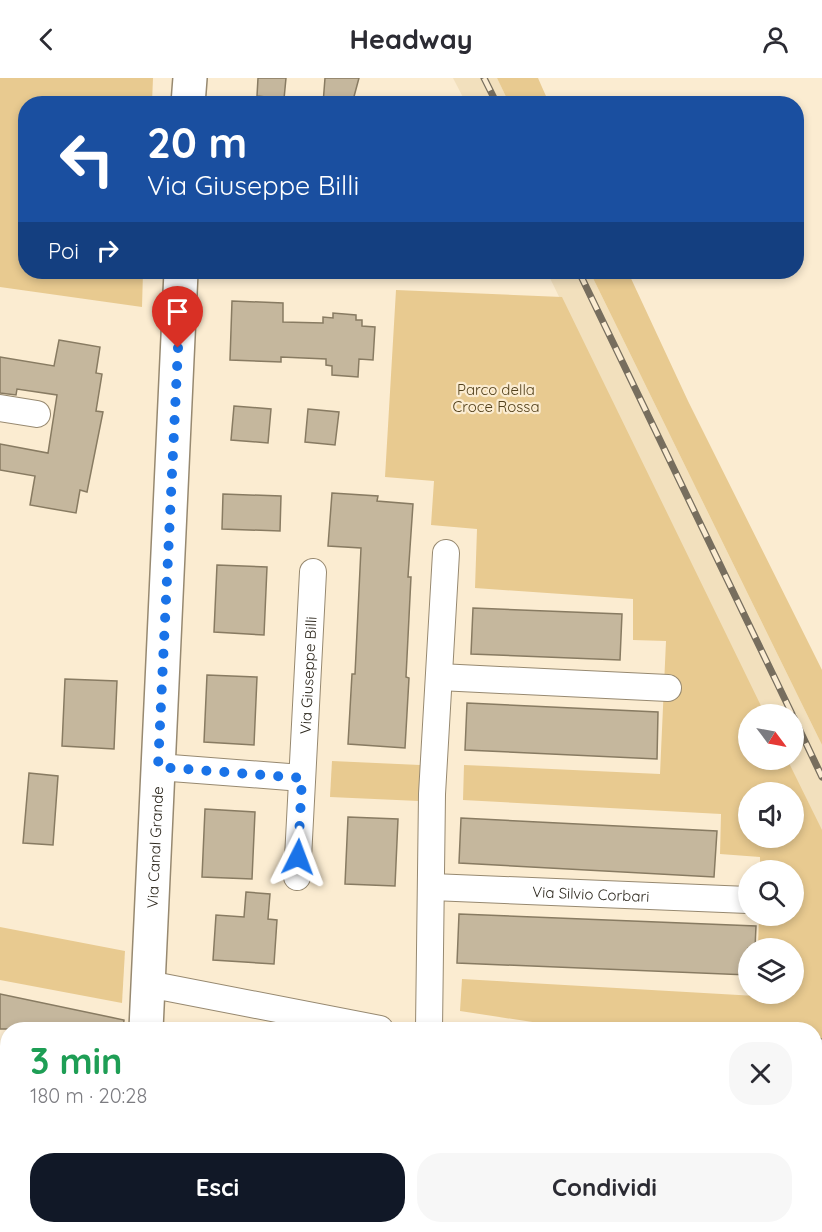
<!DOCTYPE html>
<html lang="it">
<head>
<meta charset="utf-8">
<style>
  :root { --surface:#fff; --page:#f7f7f7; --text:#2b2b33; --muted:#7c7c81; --accent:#111827 }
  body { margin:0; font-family:Quicksand,sans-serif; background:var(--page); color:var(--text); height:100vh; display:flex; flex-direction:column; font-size:22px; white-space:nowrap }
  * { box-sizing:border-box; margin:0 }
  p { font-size:20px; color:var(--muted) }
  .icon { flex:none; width:33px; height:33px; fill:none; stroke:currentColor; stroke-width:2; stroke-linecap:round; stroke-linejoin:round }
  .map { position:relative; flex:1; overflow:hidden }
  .details { position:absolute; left:0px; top:944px; width:822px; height:212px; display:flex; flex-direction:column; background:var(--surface); border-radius:24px 24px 0 0; box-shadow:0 3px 9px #0003 }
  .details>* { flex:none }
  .top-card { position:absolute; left:18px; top:18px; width:786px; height:183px; border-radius:24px; box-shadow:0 3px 9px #0003; background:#1a4fa0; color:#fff; overflow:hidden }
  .needle { width:39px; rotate:122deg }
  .tools { position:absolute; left:738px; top:626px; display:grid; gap:12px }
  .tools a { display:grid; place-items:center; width:66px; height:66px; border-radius:50%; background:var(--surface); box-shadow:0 3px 9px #0003; font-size:30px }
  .pin { position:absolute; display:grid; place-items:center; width:51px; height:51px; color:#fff; margin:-62px -26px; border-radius:50% 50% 50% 0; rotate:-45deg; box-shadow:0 0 6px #0007 }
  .pin .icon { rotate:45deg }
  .me { position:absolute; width:66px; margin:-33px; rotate:3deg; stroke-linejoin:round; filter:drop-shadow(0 0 4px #0008) }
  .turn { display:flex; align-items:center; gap:21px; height:126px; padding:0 30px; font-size:27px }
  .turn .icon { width:78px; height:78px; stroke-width:2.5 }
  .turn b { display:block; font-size:42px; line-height:51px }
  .then { display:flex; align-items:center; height:57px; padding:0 30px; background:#0003; gap:12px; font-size:22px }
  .round { display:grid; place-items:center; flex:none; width:63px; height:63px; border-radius:24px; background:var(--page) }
  .summary { display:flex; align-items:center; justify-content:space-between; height:102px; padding:0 30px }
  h1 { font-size:36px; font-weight:700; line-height:45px; color:#1e9e55 }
  .cta { display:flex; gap:12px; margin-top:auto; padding:12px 30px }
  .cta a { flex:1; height:69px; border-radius:24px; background:var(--accent); color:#fff; font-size:24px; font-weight:700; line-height:69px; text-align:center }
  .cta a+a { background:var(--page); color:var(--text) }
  header { display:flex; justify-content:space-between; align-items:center; height:78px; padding:0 30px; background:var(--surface); font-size:27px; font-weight:700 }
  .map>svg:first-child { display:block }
</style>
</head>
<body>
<header><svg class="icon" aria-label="back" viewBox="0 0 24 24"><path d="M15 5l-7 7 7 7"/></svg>Headway<svg class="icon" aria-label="person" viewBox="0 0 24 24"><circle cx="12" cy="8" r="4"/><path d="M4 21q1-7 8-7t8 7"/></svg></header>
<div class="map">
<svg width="822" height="1154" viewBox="0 0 822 1154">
  <rect width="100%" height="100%" fill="#fbecd1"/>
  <g fill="#f2e0bd">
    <path d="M453,0h44l12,25h-43z"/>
    <path d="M547,194h43l232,473v93l-38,-79h10v-45h-32z"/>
  </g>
  <g fill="#e8ca90" fill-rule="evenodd">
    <path d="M0,0h153l-1,25 -126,1v168h117l-1,35 -142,-20z"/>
    <path d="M497,0h41l11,25h-40z"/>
    <path d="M590,194h38l60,129 134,269v75z"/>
    <path d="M396,212l166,7 203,417h-17v45h39l35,71v210l-7,-7 -1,-4 -7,-3 -51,-4 -7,7h-171l-118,-18 2,-32 294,17v-3h38v-45h-36l1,-33h35v-45h-34v-13l-40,-3 1,-40 -258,-14 1,-35 196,9 6,-133 -33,-1v-41l-158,-11 2,-59 -46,-4 3,-44 -49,-4zM748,714h46v45h-46z"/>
    <path d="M332,683l88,4 -1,36 -89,-4z"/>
    <path d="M0,849l125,24 -3,52 -122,-23z"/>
  </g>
  <g fill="#c5b79d" stroke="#887b62" stroke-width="1.5">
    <path d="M258,0h28l-2,21 -27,-3z"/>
    <path d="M325,0h34l-7,26h-29z"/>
    <path d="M232,223l51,2v19l40,1v-6l10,1v-5l23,2v5h6v6l13,1 -2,33 -14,-1 -1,18 -26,-2v-9l-6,-1v-6l-45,-2v5l-51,-2z"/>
    <path d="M59,262l41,7 -4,26 6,1 -6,37 7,1 -16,80 -7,-2 -4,23 -46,-8 5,-29 -35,-6v-26l48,9 9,-58 -40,-6 -1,6 -16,-2v-36l54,9z"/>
    <path d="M234,328l37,3 -3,34 -37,-3z"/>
    <path d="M308,331l31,3 -4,33 -30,-3z"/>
    <path d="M332,415l46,3 -1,5 36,3 -5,73h3l-5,100 3,1 -4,70 -57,-4 4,-70h3l6,-126 -33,-2z"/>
    <path d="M223,416l58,2 -1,35 -58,-2z"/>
    <path d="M217,487l50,2 -3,68 -50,-3z"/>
    <path d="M473,530l149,6 -2,46 -149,-6z"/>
    <path d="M207,597l50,2 -3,68 -50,-3z"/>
    <path d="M65,601l52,2 -3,68 -52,-3z"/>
    <path d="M467,625l191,9 -1,47 -192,-9z"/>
    <path d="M29,695l29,3 -5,69 -30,-2z"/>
    <path d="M205,731l50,3 -3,67 -50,-2z"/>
    <path d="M348,739l50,2 -3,67 -50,-2z"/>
    <path d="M461,740l256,13 -3,46 -255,-14z"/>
    <path d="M246,814l24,2 -2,25 9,1 -3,44 -61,-4 3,-45 28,2z"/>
    <path d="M459,836l297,12 -1,22h-7v27l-291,-12z"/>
    <path d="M0,916l124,26 -1,9h-123z"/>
  </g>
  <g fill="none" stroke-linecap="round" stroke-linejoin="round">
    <defs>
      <g id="minor">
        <path d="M0,330l37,6"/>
        <path d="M439,599l229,11"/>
        <path d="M158,689l144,11"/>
        <path id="s1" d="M297,799l16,-305"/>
        <path id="s2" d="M432,809l316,13"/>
        <path d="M148,906l232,45"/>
        <path d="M429,951l3,-235 14,-241"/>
        <path d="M814,972l8,9"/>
        <path d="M814,1037l8,-8"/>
        <path d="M763,1154l1,-6"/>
      </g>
      <g id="major">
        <path d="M188,26l2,-26"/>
        <path id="s3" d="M146,951l35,-757"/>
        <path d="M138,1154v-6"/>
      </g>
    </defs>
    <use href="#minor" stroke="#978970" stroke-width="28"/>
    <use href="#major" stroke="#978970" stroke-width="36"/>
    <use href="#minor" stroke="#fff" stroke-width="26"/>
    <use href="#major" stroke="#fff" stroke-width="33"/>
    <defs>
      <g id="rail">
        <path d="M484,0l13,26"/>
        <path d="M579,194l213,442"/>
        <path d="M794,640l28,59"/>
      </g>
    </defs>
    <use href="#rail" stroke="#776e5e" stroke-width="7"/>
    <use href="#rail" stroke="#fbecd1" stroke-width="4.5" stroke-dasharray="14" stroke-linecap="butt"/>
  </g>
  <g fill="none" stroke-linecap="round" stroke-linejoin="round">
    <path stroke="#1a73e8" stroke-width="10" stroke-dasharray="0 18" d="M178,270l-20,419 144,11 -4,79"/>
  </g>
  <g text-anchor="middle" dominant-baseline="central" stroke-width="4.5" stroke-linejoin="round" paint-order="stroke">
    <g font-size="15" fill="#52401b" stroke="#fbecd1">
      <text x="496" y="311">Parco della<tspan x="496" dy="17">Croce Rossa</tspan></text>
    </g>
    <g font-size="15" fill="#2d281e" stroke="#fbecd1">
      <text stroke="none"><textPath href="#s1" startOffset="202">Via Giuseppe Billi</textPath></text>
      <text stroke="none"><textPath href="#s3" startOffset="182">Via Canal Grande</textPath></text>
      <text stroke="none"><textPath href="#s2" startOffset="159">Via Silvio Corbari</textPath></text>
    </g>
  </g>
</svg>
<div class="tools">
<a><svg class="needle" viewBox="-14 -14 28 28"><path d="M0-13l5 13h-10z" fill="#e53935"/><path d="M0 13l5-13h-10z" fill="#7c7c81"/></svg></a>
<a><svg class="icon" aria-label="sound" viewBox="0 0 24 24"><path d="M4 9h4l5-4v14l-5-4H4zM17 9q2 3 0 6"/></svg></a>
<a><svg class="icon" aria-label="search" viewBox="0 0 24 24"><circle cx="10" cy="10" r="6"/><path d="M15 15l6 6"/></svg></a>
<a><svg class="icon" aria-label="layers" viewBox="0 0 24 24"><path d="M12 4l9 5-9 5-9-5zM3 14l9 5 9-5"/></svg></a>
</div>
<div class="pin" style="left:178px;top:270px;background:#d93025"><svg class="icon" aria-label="arrive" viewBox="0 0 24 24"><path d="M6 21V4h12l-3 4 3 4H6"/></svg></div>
<svg class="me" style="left:298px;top:779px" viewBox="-20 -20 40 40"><path d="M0-17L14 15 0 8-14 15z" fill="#1a73e8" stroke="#fff" stroke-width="4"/></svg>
<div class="top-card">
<div class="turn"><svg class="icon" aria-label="left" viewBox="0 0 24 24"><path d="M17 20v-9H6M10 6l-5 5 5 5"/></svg><div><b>20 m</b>Via Giuseppe Billi</div></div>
<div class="then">Poi<svg class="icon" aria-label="right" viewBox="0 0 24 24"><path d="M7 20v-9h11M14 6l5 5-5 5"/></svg></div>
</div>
<section class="details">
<div class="summary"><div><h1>3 min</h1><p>180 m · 20:28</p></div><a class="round"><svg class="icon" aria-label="close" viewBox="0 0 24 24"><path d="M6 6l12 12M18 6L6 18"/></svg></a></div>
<div class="cta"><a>Esci</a><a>Condividi</a></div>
</section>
</div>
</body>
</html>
